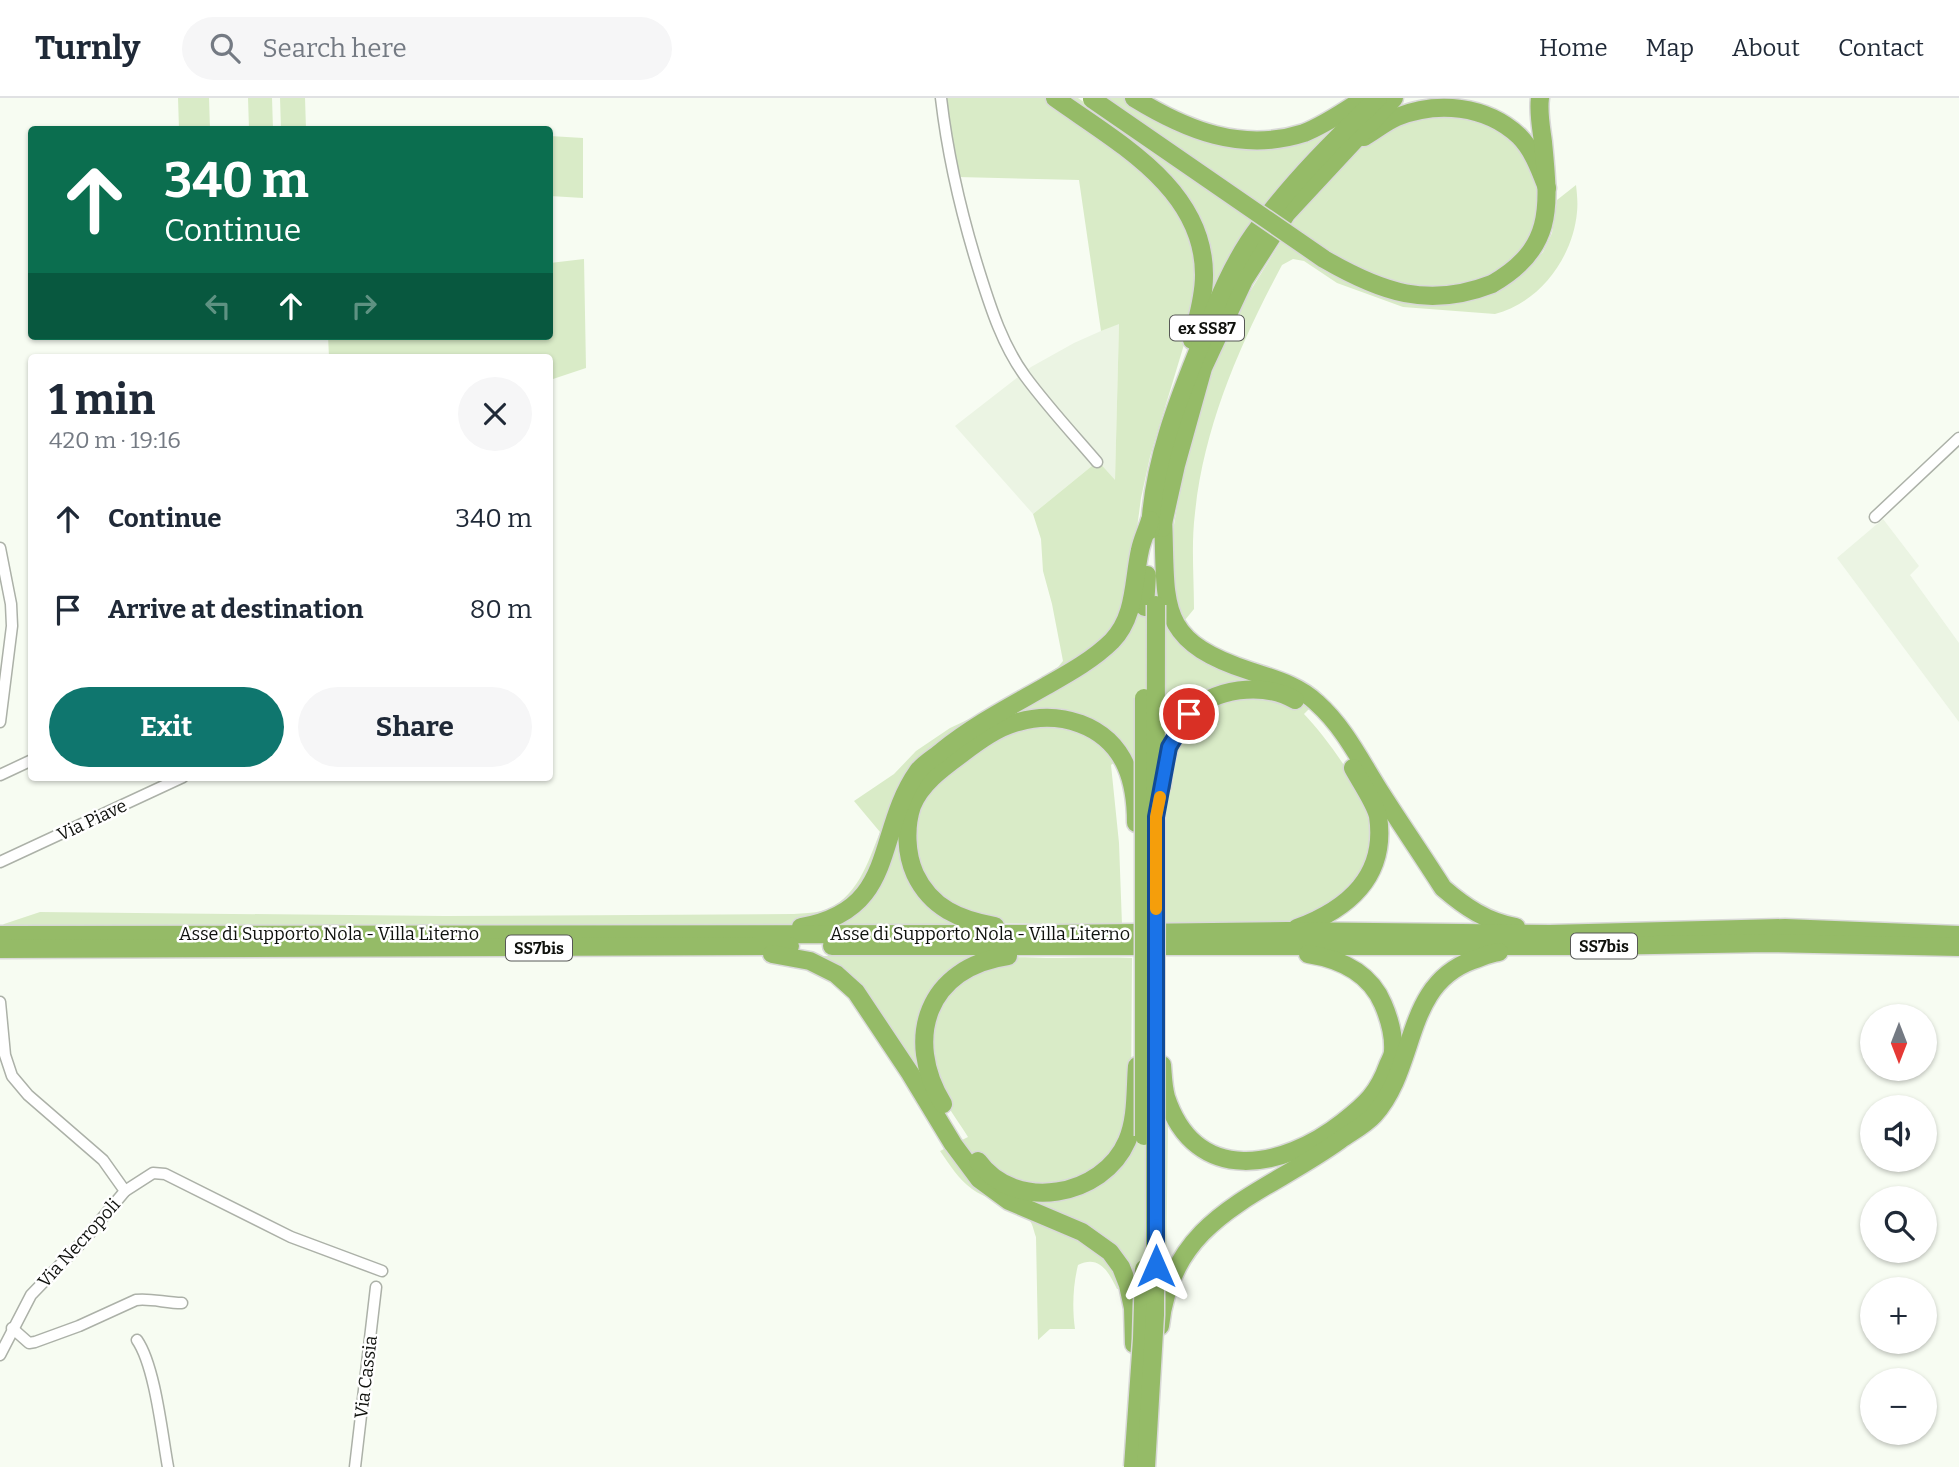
<!DOCTYPE html>
<html lang="en">
<head>
<meta charset="utf-8">
<style>
  :root { --surface:#fff; --page:#f6f6f7; --text:#1f2937; --muted:#747a83; --line:#e0e1e3; --accent:#0f766e }
  body { margin:0; font-family:Bitter,serif; background:var(--page); color:var(--text); height:100vh; display:flex; flex-direction:column; font-size:26px; white-space:nowrap }
  * { box-sizing:border-box; margin:0 }
  p { font-size:23px; color:var(--muted) }
  .icon { flex:none; width:38px; height:38px; fill:none; stroke:currentColor; stroke-width:2; stroke-linecap:round; stroke-linejoin:round }
  .map { position:relative; flex:1; overflow:hidden }
  .panel { position:absolute; left:28px; top:256px; width:525px; height:427px; display:flex; flex-direction:column; background:var(--surface); border-radius:7px; box-shadow:0 2px 5px #0004 }
  .panel>* { flex:none }
  .banner { position:absolute; left:28px; top:28px; width:525px; height:214px; border-radius:7px; box-shadow:0 2px 5px #0004; background:#0b6e4f; color:#fff; overflow:hidden }
  .needle { width:46px; rotate:180deg }
  .fabs { position:absolute; left:1860px; top:906px; display:grid; gap:14px }
  .fabs a { display:grid; place-items:center; width:77px; height:77px; border-radius:50%; background:var(--surface); box-shadow:0 2px 5px #0004; font-size:35px }
  .pin { position:absolute; display:grid; place-items:center; width:60px; height:60px; color:#fff; margin:-30px; border:4px solid #fff; border-radius:50%; box-shadow:0 2px 7px #0007 }
  .me { position:absolute; width:77px; margin:-38px; rotate:0deg; stroke-linejoin:round; filter:drop-shadow(0 0 5px #0008) }
  .turn { display:flex; align-items:center; gap:24px; height:147px; padding:0 21px; font-size:32px }
  .turn .icon { width:91px; height:91px; stroke-width:2.5 }
  .turn b { display:block; font-size:49px; line-height:60px }
  .lanes { display:flex; align-items:center; height:66px; padding:0 21px; background:#0003; justify-content:center; gap:35px; direction:ltr }
  .lanes .off { opacity:.35 }
  .round { display:grid; place-items:center; flex:none; width:74px; height:74px; border-radius:37px; background:var(--page) }
  .head { display:flex; align-items:center; justify-content:space-between; height:119px; padding:0 21px }
  h1 { font-size:42px; font-weight:700; line-height:52px }
  .button { display:flex; gap:14px; margin-top:auto; padding:14px 21px }
  .button a { flex:1; height:80px; border-radius:42px; background:var(--accent); color:#fff; font-size:28px; font-weight:700; line-height:80px; text-align:center }
  .button a+a { background:var(--page); color:var(--text) }
  ul { padding:0; list-style:none }
  li { display:flex; align-items:center; gap:21px; height:91px; padding:0 21px }
  li div { flex:1 }
  li b { display:block; font-size:26px }
  li em { font-style:normal }
  header { display:flex; align-items:center; gap:42px; box-sizing:border-box; height:98px; padding:0 35px; background:var(--surface); border-bottom:2px solid var(--line) }
  header strong { font-size:33px }
  nav { display:flex; gap:38px; margin-inline-start:auto; font-size:24px }
  .search { width:490px; height:63px; background:var(--page); display:flex; align-items:center; gap:18px; box-sizing:border-box; padding:0 24px; border-radius:38px; color:var(--muted); font-size:26px }
  .map>svg:first-child { display:block }
</style>
</head>
<body>
<header>
<strong>Turnly</strong>
<div class="search"><svg class="icon" aria-label="search" viewBox="0 0 24 24"><circle cx="10" cy="10" r="6"/><path d="M15 15l6 6"/></svg>Search here</div>
<nav><a>Home</a><a>Map</a><a>About</a><a>Contact</a></nav>
</header>
<div class="map">
<svg width="1959" height="1369" viewBox="0 0 1959 1369">
  <rect width="100%" height="100%" fill="#f7fcf2"/>
  <g fill="#ebf4e3">
    <path d="M1119,225l-4,158 -17,-20 -65,53 -78,-88 76,-59 43,-24z"/>
    <path d="M1883,421l36,47 -9,9 49,68v79l-122,-164z"/>
  </g>
  <g fill="#d9ebc7">
    <path d="M178,0h31l1,31h-31z"/>
    <path d="M248,0h24l1,31h-24z"/>
    <path d="M280,0h25l1,31h-25z"/>
    <path d="M944,0h103l113,87 16,19 11,19 7,22 5,24 -3,36 -46,152 -9,41 -11,83 -5,24 -5,10 10,5 3,-7h30c6,9 11,19 18,27 34,39 93,33 131,66l-8,8c22,23 59,73 65,104 9,49 -19,89 -65,102 -19,6 -40,5 -59,5 -27,0 -54,0 -81,0l2,-143h4l1,-31 -37,-1v26l-10,-21 -13,10 8,78 3,82 -122,-2c-15,-3 -33,-5 -47,-13 -42,-23 -54,-83 -25,-121 12,-17 33,-28 50,-40l-6,-8c-24,15 -46,30 -60,55 -26,49 2,111 53,128v3h-141c70,-30 57,-79 87,-134 13,-25 34,-40 58,-54l-6,-8c-24,15 -48,33 -61,59 -21,44 -21,105 -73,125 -26,11 -58,10 -85,12h-743l3,-3 36,-12 405,4 349,-2c9,-1 19,-1 28,-3 35,-11 46,-49 58,-79l-26,-31 40,-27 22,-23 34,-23 47,-22 61,-39 5,-6 -11,-57 -9,-33 -2,-32 -8,-25 65,-53 17,19 4,-156 -18,7 -22,-151 -121,-3z"/>
    <path d="M1061,0h17l26,18 -1,-18h21l30,19 68,26 121,-25 -135,190 -14,-90z"/>
    <path d="M1420,16l58,4 40,24 20,42 1,30 -7,20 -20,29 -19,13 -46,15 -57,-8 -52,-23 -49,-32c24,-32 55,-77 91,-96 13,-7 27,-12 40,-18z"/>
    <path d="M550,38l33,2v60l-33,-2z"/>
    <path d="M1576,87c1,9 2,18 1,27 -4,46 -38,91 -82,102l-92,-7 -66,-24 -33,-22 -11,-2 -11,6c-41,77 -78,160 -87,248 -4,32 -1,64 -1,96l-9,11 -16,-36v-30l20,-117 34,-94 26,-50 34,-55 51,30 133,32 32,-10 25,-17 19,-21 9,-19 5,-33z"/>
    <path d="M584,161l2,109 -36,12v-23h-221l-1,-21h222v-73z"/>
    <path d="M818,858h160v2c-56,26 -73,82 -46,137 8,16 19,31 28,46l8,-4c-13,-21 -30,-42 -37,-66 -14,-48 17,-101 66,-112 16,-3 32,-1 49,-1 28,0 57,-1 86,0l-1,142 -5,1v26h36v-20l6,14 -2,160 -33,8h-16c-8,-16 -17,-35 -39,-24 -5,20 -6,43 -3,64h-25l-12,11 -2,-103c-2,-5 -3,-12 -6,-16 -11,-16 -42,-20 -58,-32 -14,-10 -22,-24 -32,-38l16,-8 -85,-139c-17,-20 -33,-33 -54,-46z"/>
  </g>
  <g fill="none" stroke-linecap="round" stroke-linejoin="round">
    <defs>
      <g id="street">
        <path d="M941,0c7,60 21,119 39,176 11,35 23,72 45,102 22,30 48,58 72,86"/>
        <path d="M1875,419l84,-79"/>
        <path d="M0,450l11,56 1,22 -12,96"/>
        <path d="M0,677l32,-15"/>
        <path d="M0,764l183,-85"/>
        <path d="M0,904l5,53 7,21 16,19 75,65 22,31 -41,49 -53,55 -31,60"/>
        <path d="M125,1093l28,-18 12,1 126,63 91,34"/>
        <path d="M12,1230l17,15 6,-1 44,-16 57,-26c14,-2 30,3 46,3"/>
        <path d="M137,1242c18,26 25,94 31,127"/>
        <path d="M355,1369l21,-180"/>
      </g>
      <g id="highway">
        <path d="M1055,0c63,45 150,91 149,178 0,22 -7,43 -12,64"/>
        <path d="M1134,0c52,32 108,55 170,35 21,-8 42,-23 61,-35"/>
        <path d="M1364,39c11,-6 21,-15 33,-20 40,-16 89,-12 122,19 14,14 21,34 28,52"/>
        <path d="M1492,186c63,-36 57,-78 51,-142 -2,-15 -5,-30 -3,-44"/>
        <path d="M1163,420c4,87 -9,122 87,153 24,8 48,14 67,32 27,24 43,57 62,87 21,33 43,65 64,98 22,19 44,34 73,39"/>
        <path d="M1162,430l14,-63 27,-97 41,-88 43,-67 107,-115"/>
        <path d="M1150,432c3,-67 27,-128 52,-189 15,-39 31,-80 57,-114 35,-47 76,-88 119,-129"/>
        <path d="M1145,509l2,-32"/>
        <path d="M1162,688c1,-25 9,-51 26,-70 25,-29 75,-34 107,-16"/>
        <path d="M995,828c-35,-6 -64,-18 -80,-52 -9,-20 -10,-47 -3,-68 9,-23 32,-39 51,-53 16,-12 35,-26 55,-31 41,-12 89,2 108,44 8,18 10,38 10,57"/>
        <path d="M801,829c98,-17 73,-94 117,-156 6,-8 17,-14 24,-20 32,-26 69,-45 104,-65 23,-13 48,-27 66,-45 24,-25 21,-60 28,-91 2,-10 7,-20 10,-30"/>
        <path d="M1297,830c51,-19 90,-52 81,-112 -3,-13 -18,-35 -25,-48"/>
        <path d="M0,837l1054,-1 233,-3 263,3 235,-6 174,7"/>
        <path d="M832,848h765l172,-3 190,4"/>
        <path d="M0,851l790,-3"/>
        <path d="M772,856l38,7 26,13 20,18 54,81 43,71 26,35 30,22 73,31 28,20 11,15 7,18 5,23 1,36"/>
        <path d="M1162,967c1,11 1,21 4,32 30,90 117,72 177,25 23,-18 35,-29 45,-57 2,-4 5,-10 5,-14 1,-16 -4,-33 -10,-47 -13,-31 -43,-45 -75,-50"/>
        <path d="M943,1006c-40,-66 -15,-137 65,-148"/>
        <path d="M978,1063c37,52 125,36 149,-20 10,-23 8,-51 10,-75"/>
        <path d="M1160,1228c12,-111 103,-130 180,-186 11,-8 25,-15 34,-25 44,-49 29,-130 99,-155 9,-3 17,-7 26,-8"/>
      </g>
    </defs>
    <use href="#street" stroke="#acb1a8" stroke-width="13"/>
    <use href="#highway" stroke="#d9d9d8" stroke-width="21"/>
    <use href="#street" stroke="#fff" stroke-width="10"/>
    <use href="#highway" stroke="#95bb67" stroke-width="18"/>
    <defs>
      <g id="highway-bridge">
        <path d="M1092,1l232,160c57,33 104,50 168,25"/>
        <path d="M1144,600v438"/>
        <path d="M1133,1369l9,-128 2,-70"/>
        <path d="M1146,1369l9,-152 1,-710"/>
      </g>
    </defs>
    <use href="#highway-bridge" stroke="#d9d9d8" stroke-width="21" stroke-linecap="butt"/>
    <use href="#highway-bridge" stroke="#95bb67" stroke-width="18"/>
  </g>
  <g fill="none" stroke-linecap="round" stroke-linejoin="round">
    <defs>
      <path id="route" d="M1156,1168v-449l13,-70 20,-33"/>
    </defs>
    <use href="#route" stroke="#114b97" stroke-width="18"/>
    <use href="#route" stroke="#1a73e8" stroke-width="12"/>
    <path stroke="#f59e0b" stroke-width="12" d="M1156,811v-92l4,-20"/>
  </g>
  <g text-anchor="middle" dominant-baseline="central" stroke-width="5" stroke-linejoin="round" paint-order="stroke">
    <g fill="#fff" stroke="#575856" stroke-width="2">
      <rect x="1170" y="217.5" width="74" height="25" rx="5"/>
      <rect x="1571" y="835.5" width="66" height="25" rx="5"/>
      <rect x="506" y="837.5" width="66" height="25" rx="5"/>
    </g>
    <g font-size="16" font-weight="bold" fill="#0f110d">
      <text x="1207" y="230">ex SS87</text>
      <text x="1604" y="848">SS7bis</text>
      <text x="539" y="850">SS7bis</text>
    </g>
    <g font-size="18" fill="#0f110d" stroke="#fff">
      <text transform="translate(92 722) rotate(-25)">Via Piave</text>
      <text x="329" y="836">Asse di Supporto Nola - Villa Literno</text>
      <text x="980" y="836">Asse di Supporto Nola - Villa Literno</text>
      <text transform="translate(79 1145) rotate(-48)">Via Necropoli</text>
      <text transform="translate(366 1279) rotate(-83)">Via Cassia</text>
    </g>
  </g>
</svg>
<div class="fabs">
<a><svg class="needle" viewBox="-14 -14 28 28"><path d="M0-13l5 13h-10z" fill="#e53935"/><path d="M0 13l5-13h-10z" fill="#747a83"/></svg></a>
<a><svg class="icon" aria-label="sound" viewBox="0 0 24 24"><path d="M4 9h4l5-4v14l-5-4H4zM17 9q2 3 0 6"/></svg></a>
<a><svg class="icon" aria-label="search" viewBox="0 0 24 24"><circle cx="10" cy="10" r="6"/><path d="M15 15l6 6"/></svg></a>
<a>+</a>
<a>−</a>
</div>
<div class="pin" style="left:1189px;top:616px;background:#d93025"><svg class="icon" aria-label="arrive" viewBox="0 0 24 24"><path d="M6 21V4h12l-3 4 3 4H6"/></svg></div>
<svg class="me" style="left:1156px;top:1168px" viewBox="-20 -20 40 40"><path d="M0-17L14 15 0 8-14 15z" fill="#1a73e8" stroke="#fff" stroke-width="4"/></svg>
<div class="banner">
<div class="turn"><svg class="icon" aria-label="ahead" viewBox="0 0 24 24"><path d="M12 20V5M6 11l6-6 6 6"/></svg><div><b>340 m</b>Continue</div></div>
<div class="lanes"><svg class="icon off" aria-label="left" viewBox="0 0 24 24"><path d="M17 20v-9H6M10 6l-5 5 5 5"/></svg><svg class="icon" aria-label="ahead" viewBox="0 0 24 24"><path d="M12 20V5M6 11l6-6 6 6"/></svg><svg class="icon off" aria-label="right" viewBox="0 0 24 24"><path d="M7 20v-9h11M14 6l5 5-5 5"/></svg></div>
</div>
<section class="panel">
<div class="head"><div><h1>1 min</h1><p>420 m · 19:16</p></div><a class="round"><svg class="icon" aria-label="close" viewBox="0 0 24 24"><path d="M6 6l12 12M18 6L6 18"/></svg></a></div>
<ul>
<li><svg class="icon" aria-label="ahead" viewBox="0 0 24 24"><path d="M12 20V5M6 11l6-6 6 6"/></svg><div><b>Continue</b></div><em>340 m</em></li>
<li><svg class="icon" aria-label="arrive" viewBox="0 0 24 24"><path d="M6 21V4h12l-3 4 3 4H6"/></svg><div><b>Arrive at destination</b></div><em>80 m</em></li>
</ul>
<div class="button"><a>Exit</a><a>Share</a></div>
</section>
</div>
</body>
</html>
